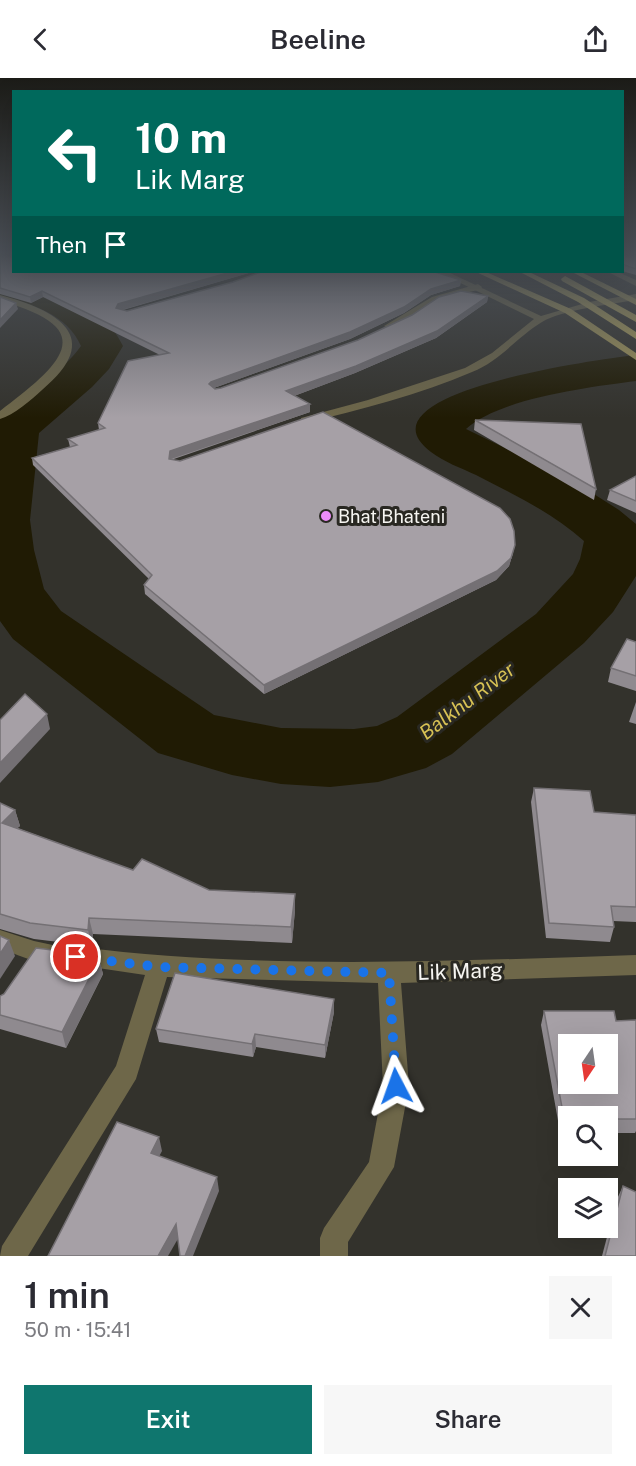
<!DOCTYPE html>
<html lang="en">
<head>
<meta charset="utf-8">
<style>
  :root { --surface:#fff; --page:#f7f7f7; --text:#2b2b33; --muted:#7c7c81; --accent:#0f766e }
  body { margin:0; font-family:"Public Sans",sans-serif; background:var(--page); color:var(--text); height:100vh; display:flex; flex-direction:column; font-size:22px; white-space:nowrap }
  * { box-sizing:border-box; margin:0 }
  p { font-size:20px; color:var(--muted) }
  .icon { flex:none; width:33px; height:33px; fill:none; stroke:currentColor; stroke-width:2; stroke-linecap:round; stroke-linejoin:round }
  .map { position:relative; height:1178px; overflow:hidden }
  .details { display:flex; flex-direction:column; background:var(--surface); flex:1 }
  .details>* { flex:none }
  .guide { position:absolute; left:12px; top:12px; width:612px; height:183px; border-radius:0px; box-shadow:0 6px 24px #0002; background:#00695c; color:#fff; overflow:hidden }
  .needle { width:39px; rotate:193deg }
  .tools { position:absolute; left:558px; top:956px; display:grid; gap:12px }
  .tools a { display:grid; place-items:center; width:60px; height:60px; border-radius:0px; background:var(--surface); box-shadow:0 6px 24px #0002; font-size:30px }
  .pin { position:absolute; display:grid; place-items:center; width:51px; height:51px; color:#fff; margin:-26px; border:3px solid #fff; border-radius:50%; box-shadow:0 2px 6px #0007 }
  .me { position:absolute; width:66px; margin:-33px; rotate:356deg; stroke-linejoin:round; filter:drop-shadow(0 0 4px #0008) }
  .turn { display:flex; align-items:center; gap:21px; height:126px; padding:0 24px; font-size:27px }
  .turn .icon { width:78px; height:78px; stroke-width:2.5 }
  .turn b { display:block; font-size:42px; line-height:51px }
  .then { display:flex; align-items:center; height:57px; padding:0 24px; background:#0003; gap:12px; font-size:22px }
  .round { display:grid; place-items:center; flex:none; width:63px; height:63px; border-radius:0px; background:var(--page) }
  .overview { display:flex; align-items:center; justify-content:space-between; height:102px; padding:0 24px }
  h1 { font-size:36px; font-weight:600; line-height:45px }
  .cta { display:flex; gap:12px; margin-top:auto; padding:12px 24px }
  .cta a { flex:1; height:69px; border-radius:0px; background:var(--accent); color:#fff; font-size:24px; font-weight:600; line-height:69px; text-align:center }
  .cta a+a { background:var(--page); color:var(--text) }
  header { display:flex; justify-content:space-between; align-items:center; height:78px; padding:0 24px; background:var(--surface); font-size:27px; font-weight:600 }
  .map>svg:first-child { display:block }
</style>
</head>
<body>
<header><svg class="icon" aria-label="back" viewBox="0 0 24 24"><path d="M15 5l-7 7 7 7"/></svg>Beeline<svg class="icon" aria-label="share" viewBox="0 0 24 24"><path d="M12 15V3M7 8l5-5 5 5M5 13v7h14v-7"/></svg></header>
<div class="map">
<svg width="636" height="1178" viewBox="0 0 636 1178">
  <rect width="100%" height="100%" fill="#33322c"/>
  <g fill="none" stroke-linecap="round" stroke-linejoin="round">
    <path fill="#201b04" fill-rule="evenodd" d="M0,196c52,11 98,21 123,72l-14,23 -17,18 -53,46 -9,87 4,30 10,39 17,22 153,104 67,13 73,1 23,-3 20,-9 139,-103 37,-40 7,-15 4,-18c-31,-28 -71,-47 -108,-66 -15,-7 -32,-13 -45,-23 -80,-60 177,-94 205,-97v26c-46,6 -136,17 -170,48l112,55 41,26 17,14v52l-23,36 -29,31 -132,111 -26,14 -48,14 -48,5 -49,-3 -49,-9 -74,-22 -145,-114 -13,-18v-205c24,-25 61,-41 81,-70 -13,-31 -50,-43 -81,-50z"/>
    <path fill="#6e6749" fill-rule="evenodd" d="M478,206l4,3 -1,2c-14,4 -29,6 -42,12 -13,5 -42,34 -55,25l48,-29z"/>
    <g fill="#6e6749" fill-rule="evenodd">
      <path d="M438,194h10l93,44 48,-14 47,-8v6c-24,4 -74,10 -94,22 -25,15 -42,39 -70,50 -51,22 -113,38 -167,51l-4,-1v-4l67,-18 97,-32 27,-15 42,-34z"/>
      <path d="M608,194h10l18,8v6z"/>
      <path d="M0,217c57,15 106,42 42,95 -11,10 -28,25 -42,29v-8c59,-45 105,-82 0,-110z"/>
      <path d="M0,852l34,11 28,6 3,7 -3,7c-20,7 -43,-6 -62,-13z"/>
      <path d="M79,869c185,23 371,14 557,8v20l-235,8 8,103 -15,81 -46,75v14h-28v-18l4,-10 45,-66 14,-76 -5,-103 -211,-6 -31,102 -108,177h-28l2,-10 114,-180 29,-91 -74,-11 -3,-7 3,-7z"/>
    </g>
    <g fill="#a89b5b" fill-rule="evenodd">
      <path d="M476,194h10l85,37 65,44v7l-71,-47z"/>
      <path d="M572,194h9l55,27v6z"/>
    </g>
    <g fill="#b4a65e" fill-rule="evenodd">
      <path d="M520,194h9l55,26 52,34v7l-58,-37z"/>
      <path d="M565,198l71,39v7l-74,-41 -1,-2z"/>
    </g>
  </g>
  <g fill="#8f8a8f">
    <path d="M0,176l14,18h238l-129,38 4,1 334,-31 -1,6 -29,9 -27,18 -54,26 -136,49 1,1 6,-1 267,-92 -1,6 -51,36 -81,35 -61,23 16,16 -139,48 342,93 -4,13 -13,14 -232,114 -119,-100 -1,-9 5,-6 -116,-114 -1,-7 38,-11 -2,-8 31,-9 -1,-7 62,-68 -117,-58 -12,6 -31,-9z"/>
    <path d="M622,176h14v21l-14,-4z"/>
    <path d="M475,342l121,69 -2,11 -120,-70z"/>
    <path d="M636,398v37l-29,-13 3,-10z"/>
    <path d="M636,564v49l-28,-9 3,-14z"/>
    <path d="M636,624v22l-7,-2z"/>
    <path d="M534,710l60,24 42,3v107l-23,-1 1,6 -4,15 -64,-4 -15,-136z"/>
    <path d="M0,725l15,7 5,16 -3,2 116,42 76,20 86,20 -3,33 -199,-9 -1,12 -58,-7 -34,-10z"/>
    <path d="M86,879l13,2 4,15 -37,74 -66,-19v-33z"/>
    <path d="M334,921v13l-9,46 -69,-11 -3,10 -94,-15 -3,-13z"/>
    <path d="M544,933l72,10 20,-1v111l-1,2h-27v-17h-40v16h-8l-19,-107z"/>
    <path d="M623,1108l13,70h-34l15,-57z"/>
  </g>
  <g fill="#747074">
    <path d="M231,194h21l-134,39 -2,-3 2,-4z"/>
    <path d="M461,202l-1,6 -29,9 -27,18 -54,26 -139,50 -2,-5 2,-2 220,-93z"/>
    <path d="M42,213l1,6 -12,6 -1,-6z"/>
    <path d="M488,218l-1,6 -51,36 -81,35 -69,26v-8z"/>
    <path d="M16,225l2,6 -18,19v-8z"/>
    <path d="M310,326v8l-139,47 -1,8 -1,-8 1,-8z"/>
    <path d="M515,467l-2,8 -4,13 -13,14 -232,114v-9z"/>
    <path d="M47,636l3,15 -50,54v-20z"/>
    <path d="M15,732l5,16 -14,13 -4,-16z"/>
    <path d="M295,816v16l-3,33 -1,-16z"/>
    <path d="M89,840l4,16 -1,12 -4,-16z"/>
    <path d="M9,862l6,16 -15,23v-25z"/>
    <path d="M99,881l4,15 -37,74 -4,-16z"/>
    <path d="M334,921v13l-9,46v-13z"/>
    <path d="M255,956l1,13 -3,10 -1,-13z"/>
    <path d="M159,1059l3,14 -8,15 -3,-13z"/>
    <path d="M217,1099l2,14 -26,65h-8z"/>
    <path d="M176,1146l3,13 -11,19h-10z"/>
  </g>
  <g fill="#a6a0a6" stroke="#747074" stroke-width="1.5" fill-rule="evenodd">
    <path d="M0,176h14v18h217l-113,32 -2,4 11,3 106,-29 28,-10h174l26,8 -30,9 -27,18 -54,25 -139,50 -2,2 6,5 6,-1 137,-48 54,-25 27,-18 22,-6 27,5 -51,35 -81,35 -70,25 24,13 -140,47 -1,8 11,2 143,-49 177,96 10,11 4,12 1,14 -4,13 -14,13 -233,114 -120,-100 8,-10 -120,-117 45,-13 -9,-6 37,-11 -7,-5 30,-62 41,-8 -127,-62 -12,6 -30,-9z"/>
    <path d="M622,176h14v15l-14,-5z"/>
    <path d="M0,219l16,6 -16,17z"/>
    <path d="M475,342l106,4 15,65z"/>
    <path d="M636,398v25l-26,-11z"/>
    <path d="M627,561l9,3v34l-25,-8z"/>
    <path d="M25,616l22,20 -47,49v-43z"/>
    <path d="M534,710l56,3 4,21 42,3v92l-25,-1 3,21 -65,-4z"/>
    <path d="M0,725l15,7 -13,13 131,47 9,-11 67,31 86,4 -4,33 -202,-9 -1,12 -58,-7 -30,-9z"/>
    <path d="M0,858l9,4 -9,14z"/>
    <path d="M36,870l50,6 -1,3 14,2 -37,73 -62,-17v-19l4,-2z"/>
    <path d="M175,895l159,26 -9,46 -70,-11 -3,10 -96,-15z"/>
    <path d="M544,933h70l2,10 20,-1v99h-28v-3h-40v2h-4zM568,966h40v39h-40z"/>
    <path d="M117,1044l42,15 -8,16 66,24 -32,79h-5l-4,-32 -18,32h-110z"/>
    <path d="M623,1108l13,6v64h-31z"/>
  </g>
  <linearGradient id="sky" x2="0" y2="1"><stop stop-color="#1c1c18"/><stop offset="0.52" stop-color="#4a4f56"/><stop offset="1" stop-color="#4a4f56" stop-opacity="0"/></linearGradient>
  <rect width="636" height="340" fill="url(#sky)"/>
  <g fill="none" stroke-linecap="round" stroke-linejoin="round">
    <path stroke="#1a73e8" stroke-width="10" stroke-dasharray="0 18" d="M76,879l83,10 230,6 7,113"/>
  </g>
  <circle fill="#ed8cf9" stroke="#292822" stroke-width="2" cx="326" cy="438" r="6"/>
  <g text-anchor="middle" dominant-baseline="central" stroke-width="6" stroke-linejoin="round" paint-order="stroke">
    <g font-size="18" fill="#f6f5f1" stroke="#292822" text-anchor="start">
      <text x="338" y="438">Bhat Bhateni</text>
    </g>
    <g font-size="20" font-style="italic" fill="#d7c154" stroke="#292822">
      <text transform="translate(467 623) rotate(-37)">Balkhu River</text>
    </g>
    <g font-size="21" fill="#f6f5f1" stroke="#292822">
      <text transform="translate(460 893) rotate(-2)">Lik Marg</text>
    </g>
  </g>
</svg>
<div class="tools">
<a><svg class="needle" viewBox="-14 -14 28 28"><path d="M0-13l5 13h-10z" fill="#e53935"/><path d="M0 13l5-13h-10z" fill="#7c7c81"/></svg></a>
<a><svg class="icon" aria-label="search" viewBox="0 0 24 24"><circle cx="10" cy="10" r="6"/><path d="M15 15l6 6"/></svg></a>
<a><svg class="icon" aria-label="layers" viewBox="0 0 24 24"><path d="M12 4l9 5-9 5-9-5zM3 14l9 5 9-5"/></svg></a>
</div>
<div class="pin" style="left:76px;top:879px;background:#d93025"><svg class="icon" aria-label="arrive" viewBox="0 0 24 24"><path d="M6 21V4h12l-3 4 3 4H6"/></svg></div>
<svg class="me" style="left:396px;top:1008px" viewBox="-20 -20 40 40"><path d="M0-17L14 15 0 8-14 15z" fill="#1a73e8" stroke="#fff" stroke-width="4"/></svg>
<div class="guide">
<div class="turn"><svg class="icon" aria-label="left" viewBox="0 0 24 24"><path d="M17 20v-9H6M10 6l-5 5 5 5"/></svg><div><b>10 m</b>Lik Marg</div></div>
<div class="then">Then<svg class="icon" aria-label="arrive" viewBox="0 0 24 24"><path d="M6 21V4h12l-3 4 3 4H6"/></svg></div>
</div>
</div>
<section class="details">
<div class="overview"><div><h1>1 min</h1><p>50 m · 15:41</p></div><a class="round"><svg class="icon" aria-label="close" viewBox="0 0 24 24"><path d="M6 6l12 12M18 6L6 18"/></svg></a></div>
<div class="cta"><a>Exit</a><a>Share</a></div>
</section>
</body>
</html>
